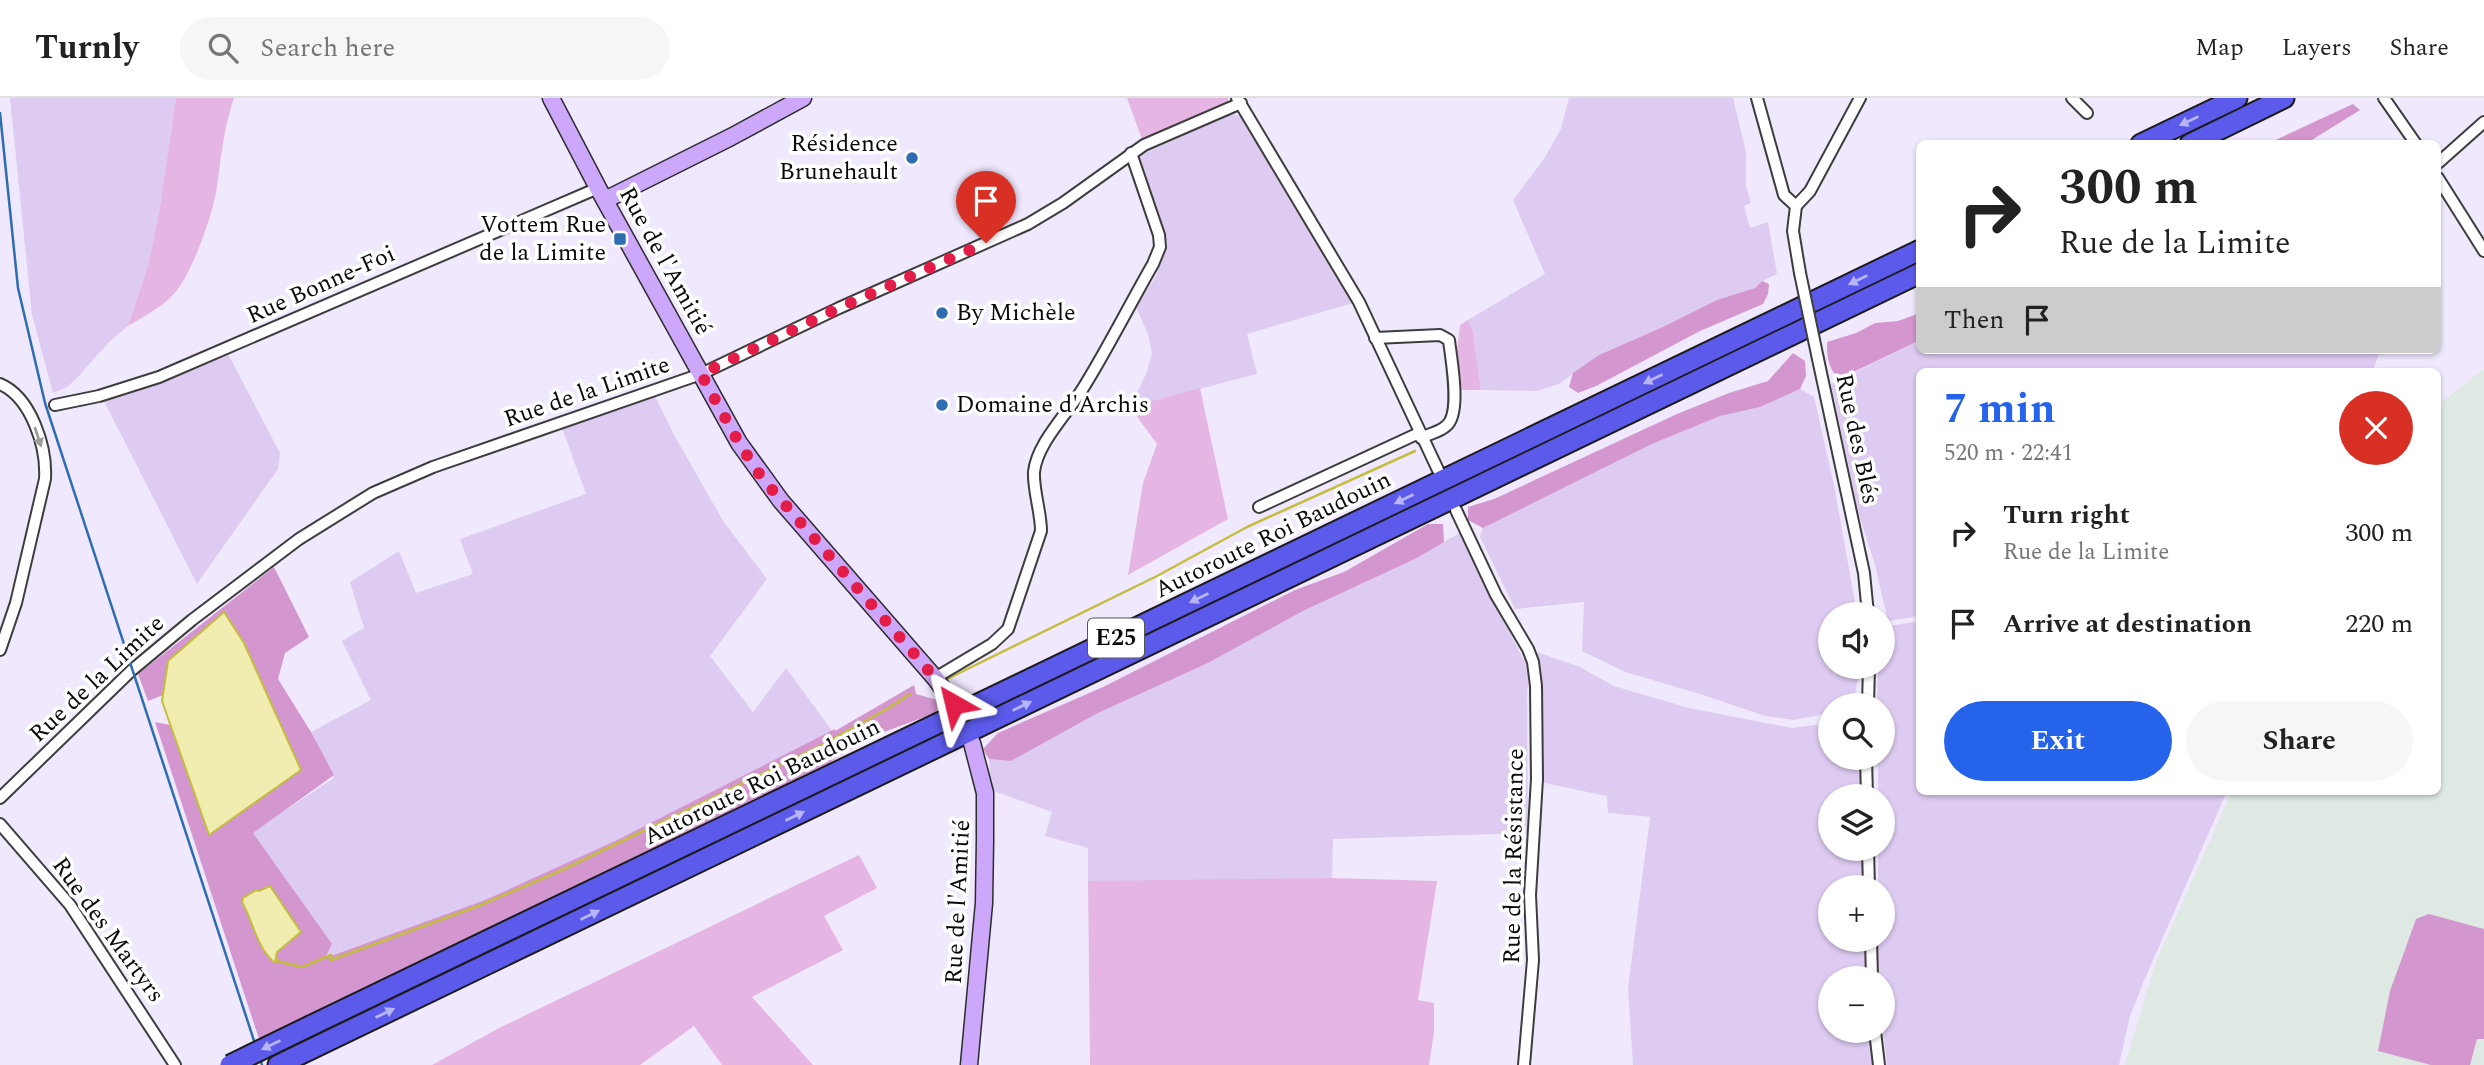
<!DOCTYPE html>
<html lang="en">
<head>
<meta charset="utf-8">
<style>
  :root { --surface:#fff; --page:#f6f6f6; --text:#222; --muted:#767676; --line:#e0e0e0; --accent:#2563eb }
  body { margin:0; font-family:Spectral,serif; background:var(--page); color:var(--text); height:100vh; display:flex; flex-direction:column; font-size:26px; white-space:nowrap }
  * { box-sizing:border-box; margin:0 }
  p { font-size:23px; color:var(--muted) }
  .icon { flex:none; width:38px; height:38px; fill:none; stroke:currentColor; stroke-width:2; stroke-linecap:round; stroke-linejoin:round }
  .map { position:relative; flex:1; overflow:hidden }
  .drawer { position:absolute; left:1916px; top:270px; width:525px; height:427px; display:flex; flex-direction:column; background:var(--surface); border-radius:10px; box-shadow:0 2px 5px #0004 }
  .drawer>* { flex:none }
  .banner { position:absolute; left:1916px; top:42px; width:525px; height:214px; border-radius:10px; box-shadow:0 2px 5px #0004; background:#fff; color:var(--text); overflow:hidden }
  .fabs { position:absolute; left:1818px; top:504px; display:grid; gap:14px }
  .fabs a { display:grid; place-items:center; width:77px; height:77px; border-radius:50%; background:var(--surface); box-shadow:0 2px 5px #0004; font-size:35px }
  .pin { position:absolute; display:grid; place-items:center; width:60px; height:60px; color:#fff; margin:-72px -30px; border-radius:50% 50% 50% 0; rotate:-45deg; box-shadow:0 0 7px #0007 }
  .pin .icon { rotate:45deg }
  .me { position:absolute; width:77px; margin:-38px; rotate:323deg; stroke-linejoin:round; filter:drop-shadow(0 0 5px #0008) }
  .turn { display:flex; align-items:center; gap:24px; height:147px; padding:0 28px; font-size:32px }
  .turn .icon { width:91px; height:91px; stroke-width:2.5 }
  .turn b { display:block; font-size:49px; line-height:60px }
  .then { display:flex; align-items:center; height:66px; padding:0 28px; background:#0003; gap:14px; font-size:26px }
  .round { display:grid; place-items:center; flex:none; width:74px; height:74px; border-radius:37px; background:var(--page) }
  .headline { display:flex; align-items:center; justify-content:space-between; height:119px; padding:0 28px }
  h1 { font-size:42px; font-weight:700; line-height:52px; color:var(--accent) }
  .action { display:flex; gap:14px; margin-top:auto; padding:14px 28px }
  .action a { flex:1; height:80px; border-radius:42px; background:var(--accent); color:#fff; font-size:28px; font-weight:700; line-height:80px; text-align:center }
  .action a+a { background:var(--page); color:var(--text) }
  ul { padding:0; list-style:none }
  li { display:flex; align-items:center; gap:21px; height:91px; padding:0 28px }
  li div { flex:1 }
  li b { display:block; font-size:26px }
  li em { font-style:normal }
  header { display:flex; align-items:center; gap:42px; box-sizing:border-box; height:98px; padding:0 35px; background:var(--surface); border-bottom:2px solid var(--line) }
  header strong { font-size:33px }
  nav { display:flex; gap:38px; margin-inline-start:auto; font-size:24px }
  .search { width:490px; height:63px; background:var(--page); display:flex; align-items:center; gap:18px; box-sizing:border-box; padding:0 24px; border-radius:38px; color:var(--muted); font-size:26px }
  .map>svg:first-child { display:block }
</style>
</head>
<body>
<header>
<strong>Turnly</strong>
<div class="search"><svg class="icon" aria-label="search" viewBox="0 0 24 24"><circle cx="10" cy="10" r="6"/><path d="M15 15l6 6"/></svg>Search here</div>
<nav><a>Map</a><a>Layers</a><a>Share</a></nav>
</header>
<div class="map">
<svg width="2484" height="967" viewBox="0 0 2484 967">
  <rect width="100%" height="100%" fill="#f0e9fe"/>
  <path fill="#dfe9e3" d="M2484,271v696h-359l30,-101 77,-173h206v-386z"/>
  <g fill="#ddcbf1">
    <path d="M10,0h166l-17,115 -10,49 -21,64 -20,17 -31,35 -10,9 -14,6 -21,-78z"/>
    <path d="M1569,0h164l13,54v34l5,17 -7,3 6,22 18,-6 9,52 -15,7 -7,7 -38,12 -52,26 -66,29 -40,29 -22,7 -56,-1 -8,-58 -5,-12 77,-46 -32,-74 31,-41 17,-30z"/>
    <path d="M1232,16l8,2 9,12 104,175 -106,31 10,40 -127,33 16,-33 6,-20 -4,-20 -12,-27 20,-31 9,-26 -4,-26 -25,-67z"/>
    <path d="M1920,242v10h460l-7,21h-453v245l-32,5 -13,-56 -16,-50 -28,-131z"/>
    <path d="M227,254l53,101 -2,16 -81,115 -94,-185z"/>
    <path d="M1800,291l14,8 20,88 23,129h-27v53h31l-6,26 -11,12h-14v8l-36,7 -29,-4 -65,-22 -75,-22 -43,-21 2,-49 -69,7 -35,-72 3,-9 169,-84 68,-28 40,-9z"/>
    <path d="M655,298l18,37 50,88 44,58 -57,77 43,56 33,-44 47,64 -216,108 -132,60 -161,58 -72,-126 82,-54 -23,-46 60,-32 -29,-59 22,-13 -14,-46 49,-31 17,42 57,-19 -13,-35 126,-45 -24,-66z"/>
    <path d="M1461,434l26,58 39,74 3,22 -2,4 1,143 -195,6 -1,42h-244v-33l-43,-12 7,-24 -61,-22 -2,-31 22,2 87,-48 110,-50 97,-53 112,-52z"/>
    <path d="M1920,523v170h307l-84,192 -13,33 -11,49h-232l-4,-34v-53h-6v-38h6v-53h-5v-38h5v-53h-5v-38h5v-53h-6l1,-38h5v-40z"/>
    <path d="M1528,551l52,18 34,19 75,22 103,20 38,-5v35h31l1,38h-32v53h33l1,38h-34v53h35l1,38h-36v53h40l5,34h-242l-5,-77 22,-171 -42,-4 -1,-17 -63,-13 -8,-86z"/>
  </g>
  <g fill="#e5b6e3">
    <path d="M176,0h58c-11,31 -13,63 -18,95 -5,26 -25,84 -44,103 -13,13 -29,21 -44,30l21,-64 10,-49z"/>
    <path d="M1127,0h101v3l-6,6 -79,35z"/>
    <path d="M1468,222l5,12 8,58h-21l-3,-39 3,-26z"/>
    <path d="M1200,290l28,131 -100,56 15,-92 14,-39 -27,-37z"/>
    <path d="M859,757l18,33 -53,28 19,34 -91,47 61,68h-91l-28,-39 -54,39h-208l67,-37z"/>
    <path d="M1332,780l105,3 -19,119 16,3v30l-5,32h-339l-2,-184z"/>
  </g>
  <g fill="#d496ce">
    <path d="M2353,6l7,6 -53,33h-38z"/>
    <path d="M1762,183l7,3 -1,10 -5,10 -63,27 -104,55 -18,7 -9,-6 4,-14 26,-18 66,-29 52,-26 38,-12z"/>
    <path d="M1920,215v27l-81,39c-11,-12 -12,-21 -12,-37l29,-9 19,-10 23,-2z"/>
    <path d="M1793,255l12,8 1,15 -6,13 -40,18 -40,9 -68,28 -169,84 -15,-8v-13l26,-8 183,-85 52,-21 39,-12z"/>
    <path d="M1428,426h15l1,18 -27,16 -112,52 -97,53 -110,50 -87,48 -22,-2 -6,-10 15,-16 105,-46 192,-97 49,-18z"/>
    <path d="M274,469l35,70 -24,16 -7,26 33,53 23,43 -81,58 79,111 -7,14 160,-58 132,-60 218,-111v2l79,-46 2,9 21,6 1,9 -3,4 -67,25 -39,25 -570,276 -104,-317 15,3 39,110 92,-65 -57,-127 -76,18 -5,34 -15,6 -10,-27z"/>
    <path d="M2429,816l55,15v110h-7l-7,26h-39l-53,-14 12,-60 26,-72z"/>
  </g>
  <g fill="#f1edb1" stroke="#c3be3d" stroke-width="2">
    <path d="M224,514l20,31 57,127 -92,65 -47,-134 6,-40z"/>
    <path d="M270,788l31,46 -24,20 -2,11c-18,-14 -22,-42 -33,-61l1,-4 13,-8 3,1z"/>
  </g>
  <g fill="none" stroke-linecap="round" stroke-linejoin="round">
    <g stroke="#c3be3d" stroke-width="2.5">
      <path d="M947,581l210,-103 90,-49 168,-76"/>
      <path d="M277,863l25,6 29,-12v5l150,-55 81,-35 258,-124 67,-37 23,-15"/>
    </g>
    <defs>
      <g id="street">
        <path d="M1237,0l122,204 79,168"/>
        <path d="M1757,0l27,97 12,11 -3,25 7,42"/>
        <path d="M2072,0l15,15"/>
        <path d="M2384,0l32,46"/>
        <path d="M2438,65l46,-41"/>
        <path d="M2438,80l46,73"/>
        <path d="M1796,108l14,-15 50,-93"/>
        <path d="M1375,240l65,-3 9,5c2,19 13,74 -3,86 -6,6 -18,8 -25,12"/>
        <path d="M1818,261l46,214 4,41"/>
        <path d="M0,286c31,13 47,63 45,95l-29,124 -16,47"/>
        <path d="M55,307l44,-9 60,-19 439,-189"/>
        <path d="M1259,409l160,-74"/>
        <path d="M1456,412l40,85 32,54 5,13 3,24 1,93 -7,116 3,65 -9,105"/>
        <path d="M935,580l57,-34 16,-15 33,-98c0,-19 -8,-41 -7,-59 3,-30 36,-61 51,-87 24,-39 45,-81 68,-121l7,-17 -1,-12 -28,-82"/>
        <path d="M1868,607l1,-38"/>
        <path d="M1866,660l1,38"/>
        <path d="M0,700l132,-128 60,-50 107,-81 74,-46 60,-26 268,-93 138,-66 189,-84 35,-21 81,-58 97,-42"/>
        <path d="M0,726l70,81 105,160"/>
        <path d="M1868,751l1,38"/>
        <path d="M1871,842l1,38"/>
        <path d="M1875,933l4,34"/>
      </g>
      <g id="secondary">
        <path d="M551,0l47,90 141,255 42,58 154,177 19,26"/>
        <path d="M605,102l126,-63 72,-39"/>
        <path d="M969,967l15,-162 1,-63v-47l-13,-50"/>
      </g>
      <g id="highway">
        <path d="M2141,46l96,-46"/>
        <path d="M2190,46l94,-46"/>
        <path d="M312,927l1608,-775"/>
        <path d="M278,967l1642,-792"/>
      </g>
    </defs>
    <use href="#street" stroke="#3d3d3d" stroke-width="14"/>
    <use href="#secondary" stroke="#2c2c2c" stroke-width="19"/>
    <use href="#highway" stroke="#1b1b1b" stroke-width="23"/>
    <use href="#street" stroke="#fff" stroke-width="10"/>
    <use href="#secondary" stroke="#cda8fa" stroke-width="16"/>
    <use href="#highway" stroke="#5c5aeb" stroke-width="19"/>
    <path stroke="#2d6db0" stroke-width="2.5" d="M0,15l18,175 27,115 217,662"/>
    <defs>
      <path id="street-bridge" d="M1800,175l18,86"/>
      <path id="highway-bridge" d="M230,967l82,-40"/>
    </defs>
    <use href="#street-bridge" stroke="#3d3d3d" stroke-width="14" stroke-linecap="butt"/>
    <use href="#highway-bridge" stroke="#1b1b1b" stroke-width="23" stroke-linecap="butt"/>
    <use href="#street-bridge" stroke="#fff" stroke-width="10"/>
    <use href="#highway-bridge" stroke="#5c5aeb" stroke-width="19"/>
  </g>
  <defs><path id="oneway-solid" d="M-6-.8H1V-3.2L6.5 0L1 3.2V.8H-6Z" transform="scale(1.75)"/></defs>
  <g fill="#b6b5f6">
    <use href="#oneway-solid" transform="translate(2189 23) rotate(155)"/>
    <use href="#oneway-solid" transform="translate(1858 182) rotate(154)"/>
    <use href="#oneway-solid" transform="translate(1653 281) rotate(154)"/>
    <use href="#oneway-solid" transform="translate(1404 401) rotate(154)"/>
    <use href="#oneway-solid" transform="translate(1199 500) rotate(154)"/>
    <use href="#oneway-solid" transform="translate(1022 608) rotate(-26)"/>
    <use href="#oneway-solid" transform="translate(795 718) rotate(-26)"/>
    <use href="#oneway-solid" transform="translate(590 817) rotate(-26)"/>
    <use href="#oneway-solid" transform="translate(385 915) rotate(-26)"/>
    <use href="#oneway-solid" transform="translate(271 947) rotate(154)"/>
  </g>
  <use fill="#9d9d9d" href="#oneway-solid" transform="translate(38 339) rotate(72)"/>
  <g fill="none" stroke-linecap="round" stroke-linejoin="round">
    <path stroke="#e11d48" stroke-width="12" stroke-dasharray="0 21.6" d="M954,606l-19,-26 -173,-200 -23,-35 -38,-69 138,-66 147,-65"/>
  </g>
  <g fill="#2d6db0" stroke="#fff" stroke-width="2.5">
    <circle cx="912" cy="60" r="7"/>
    <rect x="613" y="134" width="14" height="14" rx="3.5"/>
    <circle cx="942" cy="215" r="7"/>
    <circle cx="942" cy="307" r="7"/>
  </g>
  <g text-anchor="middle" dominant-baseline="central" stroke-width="7" stroke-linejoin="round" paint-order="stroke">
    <rect fill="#fff" stroke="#545454" stroke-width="2" x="1088" y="520.5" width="56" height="39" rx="5"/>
    <g font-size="23" font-weight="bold" fill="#0a0a0a">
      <text x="1116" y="540">E25</text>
    </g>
    <g font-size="24" fill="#0a0a0a" stroke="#fff" text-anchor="end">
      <text x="898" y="46">Résidence<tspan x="898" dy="28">Brunehault</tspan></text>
      <text x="606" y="127">Vottem Rue<tspan x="606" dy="28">de la Limite</tspan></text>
      <text x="956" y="215" text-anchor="start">By Michèle</text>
      <text x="956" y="307" text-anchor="start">Domaine d'Archis</text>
    </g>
    <g font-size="24" fill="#0a0a0a" stroke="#fff">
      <text transform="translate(665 163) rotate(61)">Rue de l'Amitié</text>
      <text transform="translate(321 187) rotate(-24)">Rue Bonne-Foi</text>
      <text transform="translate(587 294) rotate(-19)">Rue de la Limite</text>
      <text transform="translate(1857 341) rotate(78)">Rue des Blés</text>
      <text transform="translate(1273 437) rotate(-26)">Autoroute Roi Baudouin</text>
      <text transform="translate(97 581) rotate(-43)">Rue de la Limite</text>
      <text transform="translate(762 684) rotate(-26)">Autoroute Roi Baudouin</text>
      <text transform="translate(1514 758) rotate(-89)">Rue de la Résistance</text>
      <text transform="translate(958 804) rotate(-87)">Rue de l'Amitié</text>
      <text transform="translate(108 832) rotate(54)">Rue des Martyrs</text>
    </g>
  </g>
</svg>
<div class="fabs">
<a><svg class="icon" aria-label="sound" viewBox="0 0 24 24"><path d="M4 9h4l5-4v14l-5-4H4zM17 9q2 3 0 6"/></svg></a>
<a><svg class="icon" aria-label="search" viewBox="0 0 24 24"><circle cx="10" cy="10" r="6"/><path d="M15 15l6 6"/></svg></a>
<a><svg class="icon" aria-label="layers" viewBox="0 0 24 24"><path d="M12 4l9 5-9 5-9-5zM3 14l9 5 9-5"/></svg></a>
<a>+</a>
<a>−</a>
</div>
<div class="pin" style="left:986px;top:145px;background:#d93025"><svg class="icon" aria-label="arrive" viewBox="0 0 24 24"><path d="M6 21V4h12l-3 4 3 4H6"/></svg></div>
<svg class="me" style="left:954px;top:606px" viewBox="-20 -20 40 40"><path d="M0-17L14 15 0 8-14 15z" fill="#e11d48" stroke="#fff" stroke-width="4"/></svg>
<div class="banner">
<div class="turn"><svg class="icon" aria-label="right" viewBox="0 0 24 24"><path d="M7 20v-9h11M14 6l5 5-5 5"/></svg><div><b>300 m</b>Rue de la Limite</div></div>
<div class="then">Then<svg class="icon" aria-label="arrive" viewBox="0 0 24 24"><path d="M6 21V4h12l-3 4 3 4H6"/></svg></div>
</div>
<section class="drawer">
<div class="headline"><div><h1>7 min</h1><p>520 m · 22:41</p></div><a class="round" style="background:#d93025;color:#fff"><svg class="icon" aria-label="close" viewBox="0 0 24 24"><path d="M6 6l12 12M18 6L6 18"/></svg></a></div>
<ul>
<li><svg class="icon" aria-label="right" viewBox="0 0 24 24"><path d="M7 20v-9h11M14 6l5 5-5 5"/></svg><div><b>Turn right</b><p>Rue de la Limite</p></div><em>300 m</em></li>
<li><svg class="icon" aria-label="arrive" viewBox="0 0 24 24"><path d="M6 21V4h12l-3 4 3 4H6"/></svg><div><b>Arrive at destination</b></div><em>220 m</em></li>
</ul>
<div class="action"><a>Exit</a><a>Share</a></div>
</section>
</div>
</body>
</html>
